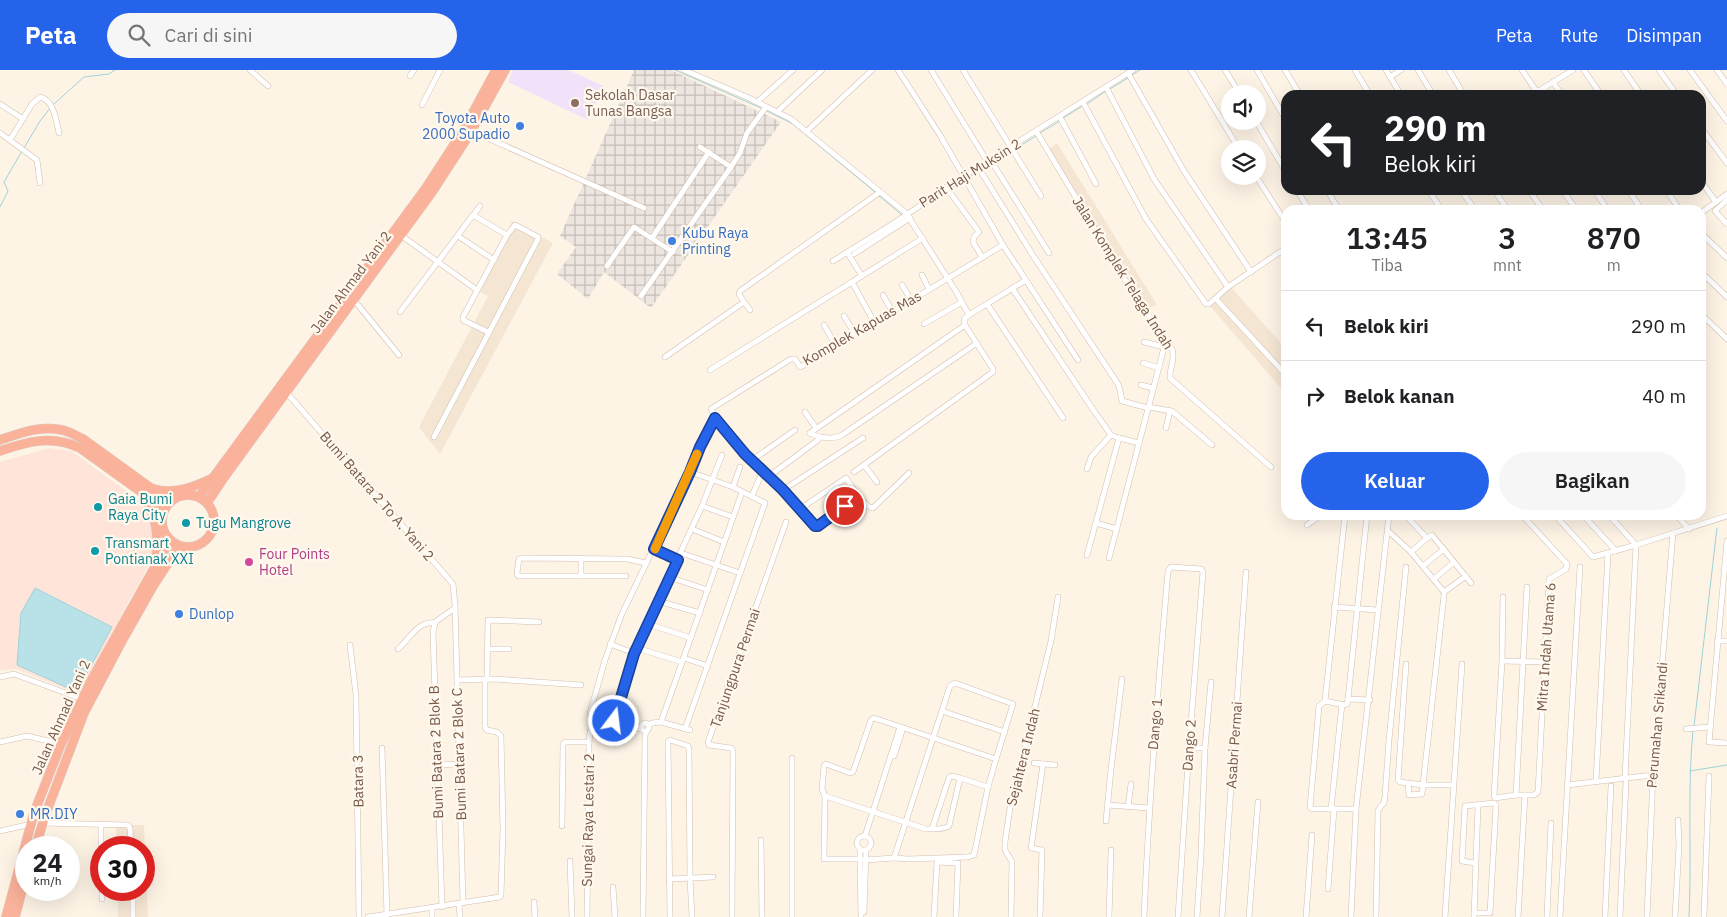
<!DOCTYPE html>
<html lang="id">
<head>
<meta charset="utf-8">
<style>
  :root { --surface:#fff; --page:#f6f6f6; --text:#202124; --muted:#757577; --line:#e0e0e0; --accent:#2563eb }
  body { margin:0; font-family:"IBM Plex Sans",sans-serif; background:var(--page); color:var(--text); height:100vh; display:flex; flex-direction:column; font-size:19px; white-space:nowrap }
  * { box-sizing:border-box; margin:0 }
  p { font-size:16px; color:var(--muted) }
  .icon { flex:none; width:28px; height:28px; fill:none; stroke:currentColor; stroke-width:2; stroke-linecap:round; stroke-linejoin:round }
  .map { position:relative; flex:1; overflow:hidden }
  .panel { position:absolute; left:1281px; top:135px; width:425px; height:315px; display:flex; flex-direction:column; background:var(--surface); border-radius:15px; box-shadow:0 5px 20px #0002 }
  .panel>* { flex:none }
  .hud { position:absolute; left:1281px; top:20px; width:425px; height:105px; border-radius:15px; box-shadow:0 5px 20px #0002; background:#202124; color:#fff; overflow:hidden }
  .buttons { position:absolute; left:1221px; top:15px; display:grid; gap:10px }
  .buttons a { display:grid; place-items:center; width:45px; height:45px; border-radius:50%; background:var(--surface); box-shadow:0 5px 20px #0002; font-size:25px }
  .speed { position:absolute; left:15px; top:766px; display:flex; gap:10px; font-size:25px; font-weight:700; text-align:center }
  .speed>* { display:grid; place-content:center; width:65px; height:65px; border-radius:50%; background:var(--surface); box-shadow:0 5px 20px #0002; line-height:1 }
  .speed small { font-size:12px; font-weight:400 }
  .speed .limit { border:8px solid #d22; background:#fff; color:#111 }
  .pin { position:absolute; display:grid; place-items:center; width:42px; height:42px; color:#fff; margin:-21px; border:2px solid #fff; border-radius:50%; box-shadow:0 1px 5px #0007 }
  .me { position:absolute; width:55px; margin:-28px; rotate:15deg; stroke-linejoin:round; filter:drop-shadow(0 0 4px #0008) }
  .turn { display:flex; align-items:center; gap:18px; height:105px; padding:0 20px; font-size:22px }
  .turn .icon { width:65px; height:65px; stroke-width:2.5 }
  .turn b { display:block; font-size:35px; line-height:42px }
  .eta { display:flex; justify-content:space-evenly; align-items:center; height:85px; text-align:center }
  .eta b { font-size:30px; font-weight:600; line-height:35px }
  .primary-button { display:flex; gap:10px; margin-top:auto; padding:10px 20px }
  .primary-button a { flex:1; height:58px; border-radius:30px; background:var(--accent); color:#fff; font-size:20px; font-weight:600; line-height:58px; text-align:center }
  .primary-button a+a { background:var(--page); color:var(--text) }
  ul { padding:0; list-style:none }
  li { display:flex; align-items:center; gap:15px; height:70px; padding:0 20px; border-top:1px solid var(--line) }
  li div { flex:1 }
  li b { display:block; font-size:19px }
  li em { font-style:normal }
  header { display:flex; align-items:center; gap:30px; box-sizing:border-box; height:70px; padding:0 25px; background:var(--accent); color:#fff }
  header strong { font-size:24px }
  nav { display:flex; gap:28px; margin-inline-start:auto; font-size:18px }
  .search { width:350px; height:45px; background:var(--page); display:flex; align-items:center; gap:12px; box-sizing:border-box; padding:0 18px; border-radius:28px; color:var(--muted); font-size:19px }
  .map>svg:first-child { display:block }
</style>
</head>
<body>
<header>
<strong>Peta</strong>
<div class="search"><svg class="icon" aria-label="search" viewBox="0 0 24 24"><circle cx="10" cy="10" r="6"/><path d="M15 15l6 6"/></svg>Cari di sini</div>
<nav><a>Peta</a><a>Rute</a><a>Disimpan</a></nav>
</header>
<div class="map">
<svg width="1727" height="847" viewBox="0 0 1727 847">
  <defs>
    <pattern id="industrial-grid" width="8" height="8" patternUnits="userSpaceOnUse" patternTransform="scale(1.25)"><rect width="8" height="8" fill="#ede6e0"/><path d="M0 4h8M4 0v8" fill="none" stroke="#c5bdb8"/></pattern>
  </defs>
  <rect width="100%" height="100%" fill="#fdf4e6"/>
  <g fill="#f5e6d4">
    <path d="M1057,73l100,162 -13,5 -97,-159z"/>
    <path d="M512,151l41,22 -113,211 -21,-27 69,-131 -8,-4z"/>
    <path d="M1231,217l55,62v45l-78,-90z"/>
    <path d="M116,755h28l4,92h-30l-1,-27h27v-42l-27,-1z"/>
  </g>
  <path fill="#fee4d9" d="M49,378l22,3 73,53 11,38v11l-76,141 -63,-25 -16,1v-208z"/>
  <path fill="url(#industrial-grid)" d="M634,0h37l110,52 -130,186 -47,-36 -16,27 -31,-25 19,-27 -16,-11z"/>
  <path fill="#f1e2fa" d="M513,0h55l36,16 -16,34 -80,-38z"/>
  <path fill="#b9e2e8" stroke="#9fd2da" d="M35,518l77,39 -35,65 -60,-27 4,-52z"/>
  <g fill="none" stroke-linecap="round" stroke-linejoin="round">
    <g stroke="#9fd2da" stroke-width="1">
      <path d="M675,0l86,38"/>
      <path d="M1132,5l8,-5"/>
      <path d="M1110,19l18,-11"/>
      <path d="M54,34l30,-27 25,-3 6,-4"/>
      <path d="M1087,34l19,-13"/>
      <path d="M765,40l28,14 82,68"/>
      <path d="M1063,48l18,-11"/>
      <path d="M1040,63l20,-12"/>
      <path d="M24,78l16,-27 11,-14"/>
      <path d="M1015,79l21,-13"/>
      <path d="M994,92l18,-11"/>
      <path d="M982,100l9,-6"/>
      <path d="M967,109l11,-7"/>
      <path d="M950,120l13,-9"/>
      <path d="M878,125l24,20"/>
      <path d="M928,133l18,-11"/>
      <path d="M0,137l8,-16 -4,-9 18,-31"/>
      <path d="M1701,147l3,-2"/>
      <path d="M1694,656l23,-198"/>
      <path d="M1690,701l37,-6"/>
      <path d="M1689,847c3,-62 -2,-125 4,-187"/>
    </g>
    <defs>
      <g id="street">
        <path d="M250,0l18,16"/>
        <path d="M684,0l65,28 42,21 115,94 51,80 12,22 57,-35"/>
        <path d="M898,0l42,65 63,110 75,115"/>
        <path d="M931,0l56,91"/>
        <path d="M963,0l78,126"/>
        <path d="M1191,0l48,79"/>
        <path d="M1225,0l15,24"/>
        <path d="M1257,0l29,50"/>
        <path d="M1285,0l15,25"/>
        <path d="M1355,0l15,25"/>
        <path d="M1386,0l15,25"/>
        <path d="M1418,0l15,25"/>
        <path d="M1449,0l15,25"/>
        <path d="M1522,0l15,22"/>
        <path d="M1584,0l17,25"/>
        <path d="M1624,0l17,25"/>
        <path d="M1659,0l18,25"/>
        <path d="M1690,0l37,51"/>
        <path d="M1717,0l10,14"/>
        <path d="M1128,3l56,98 67,101"/>
        <path d="M410,6l4,-6"/>
        <path d="M1390,7l11,-7"/>
        <path d="M1553,12l9,13"/>
        <path d="M1106,17l48,92 74,108"/>
        <path d="M1532,25l41,-25"/>
        <path d="M757,32l36,-32"/>
        <path d="M1083,32l63,117 60,85h3l19,-17 58,-39"/>
        <path d="M0,34l23,15"/>
        <path d="M422,35l18,-35"/>
        <path d="M777,42l45,-42"/>
        <path d="M1060,47l36,67"/>
        <path d="M1256,51l30,51"/>
        <path d="M1701,58l26,35"/>
        <path d="M472,61l172,77"/>
        <path d="M807,61l65,-61"/>
        <path d="M1036,61l97,162 39,56c4,11 -3,19 -2,29l101,89"/>
        <path d="M0,63l37,27 3,23"/>
        <path d="M10,70l22,-36 8,-7c14,3 16,23 19,36"/>
        <path d="M700,77l31,20"/>
        <path d="M990,89l59,94"/>
        <path d="M978,97l56,90 84,127 2,6 2,11 26,7"/>
        <path d="M1256,106l30,47"/>
        <path d="M1701,111l15,21"/>
        <path d="M946,117l33,45 -5,5 -1,5 9,15"/>
        <path d="M1297,120l12,20"/>
        <path d="M1327,120l12,20"/>
        <path d="M1428,120l14,20"/>
        <path d="M1461,120l14,20"/>
        <path d="M1494,120l14,20"/>
        <path d="M1529,120l14,20"/>
        <path d="M1562,120l14,19"/>
        <path d="M1594,120l14,20"/>
        <path d="M1628,120l14,20"/>
        <path d="M1666,120l14,20"/>
        <path d="M1727,130l-12,11 12,13"/>
        <path d="M1701,143l26,-19"/>
        <path d="M472,147l8,-11"/>
        <path d="M1701,163l26,25"/>
        <path d="M402,166l75,54"/>
        <path d="M458,166l36,24"/>
        <path d="M652,168l57,-86"/>
        <path d="M847,182l15,24"/>
        <path d="M854,184l56,-36"/>
        <path d="M833,191l61,-38 84,-56 155,-97"/>
        <path d="M607,196l27,-39 39,25"/>
        <path d="M1701,202l26,25"/>
        <path d="M922,205l7,14"/>
        <path d="M852,212l22,40"/>
        <path d="M902,215l9,15"/>
        <path d="M1012,218l80,120 19,27 8,3"/>
        <path d="M883,225l9,16"/>
        <path d="M641,226l90,-129 9,-14 7,-20 19,-26"/>
        <path d="M1216,229l70,76"/>
        <path d="M354,230l45,55"/>
        <path d="M744,232l6,8"/>
        <path d="M987,234l76,114"/>
        <path d="M400,242l73,-97 34,20"/>
        <path d="M1701,244l26,25"/>
        <path d="M844,246l11,18"/>
        <path d="M924,254l38,-22"/>
        <path d="M824,255l12,21"/>
        <path d="M1144,272l20,5"/>
        <path d="M665,287l79,-55 -5,-8 1,-3 140,-99"/>
        <path d="M1143,293l16,5"/>
        <path d="M710,300l213,-132"/>
        <path d="M1141,315l12,3"/>
        <path d="M287,323l166,191 2,21 8,298"/>
        <path d="M1148,337l24,4 40,34"/>
        <path d="M805,342l11,16"/>
        <path d="M1166,358l4,-17"/>
        <path d="M810,363c9,5 23,7 32,2l135,-92"/>
        <path d="M810,363l155,-108"/>
        <path d="M434,367l104,-198v-2l-23,-12 -8,10 -44,82v3l25,12"/>
        <path d="M751,391l44,-31"/>
        <path d="M864,395l13,17"/>
        <path d="M1087,399l4,-12 20,-22"/>
        <path d="M854,402l139,-100v-3l-28,-44 -1,-6 5,-4"/>
        <path d="M768,407l50,-37"/>
        <path d="M733,417l7,-20"/>
        <path d="M783,420l80,-52"/>
        <path d="M752,426l9,-21"/>
        <path d="M858,426l11,11 4,1 36,-35"/>
        <path d="M702,436l31,11"/>
        <path d="M800,439l46,-31 12,18 -40,30h-3l-32,-36 -38,-36 -30,-36 -4,-9 80,-50h4l5,8 4,-2 199,-120"/>
        <path d="M1345,445l-20,186 19,4 3,-1 1,-5 22,1"/>
        <path d="M1405,445l22,23 5,-3 39,48"/>
        <path d="M1555,445l38,42 43,-12 -11,233"/>
        <path d="M1583,445l33,36"/>
        <path d="M1609,445l27,30 91,-29"/>
        <path d="M1676,445l13,14"/>
        <path d="M1096,453l21,6"/>
        <path d="M1307,455l14,-10"/>
        <path d="M692,459l32,13"/>
        <path d="M1387,460l24,22 33,40 22,-16"/>
        <path d="M1727,471l-18,201 18,1"/>
        <path d="M654,479l24,11"/>
        <path d="M1411,482l16,-14"/>
        <path d="M681,483l59,20"/>
        <path d="M1087,485l32,-117 20,5"/>
        <path d="M581,488v18"/>
        <path d="M1109,488l57,-218"/>
        <path d="M1423,496l21,-17"/>
        <path d="M626,506h-108l-1,-3 2,-14 3,-1 105,1 19,4"/>
        <path d="M669,507l39,13"/>
        <path d="M1434,509l20,-17"/>
        <path d="M1444,525l-21,190h30"/>
        <path d="M1503,527l-1,64 -8,135 1,2 21,-3h18l4,-3 11,-213 17,-10 1,-5 -45,-49"/>
        <path d="M658,531l42,12"/>
        <path d="M1334,537l44,3"/>
        <path d="M648,554l43,14"/>
        <path d="M1717,571h10"/>
        <path d="M610,574l24,9"/>
        <path d="M350,575l6,50 3,222"/>
        <path d="M637,578l45,14"/>
        <path d="M398,579c11,-9 20,-29 37,-26"/>
        <path d="M488,579h21"/>
        <path d="M684,588l24,8"/>
        <path d="M1502,591l42,1"/>
        <path d="M1406,594l-8,116 2,2 23,3 -1,9 -13,1 -1,-12"/>
        <path d="M0,607l14,-3 68,25"/>
        <path d="M487,609l1,-59 51,2"/>
        <path d="M457,610l38,-1 86,6"/>
        <path d="M1348,629l19,-184"/>
        <path d="M1325,631l-6,5 -9,101 2,2h44"/>
        <path d="M942,641l63,21"/>
        <path d="M614,651l20,-68 68,-147 20,-51"/>
        <path d="M661,652l29,8"/>
        <circle cx="645" cy="657" r="4"/>
        <path d="M648,655l4,-2 9,-1 81,-230"/>
        <path d="M641,659l-49,-13 -2,-3 15,-53 16,-44 69,-144 9,-25 16,-29"/>
        <path d="M685,659l80,-226 -32,-16 -43,-15"/>
        <path d="M1686,659l23,-2"/>
        <path d="M0,672l27,-6 34,8"/>
        <path d="M589,673l1,-11"/>
        <path d="M382,678l5,167"/>
        <path d="M1189,678h16l-4,107 -4,62"/>
        <path d="M1205,678l6,-66"/>
        <path d="M894,686l9,-28"/>
        <path d="M792,688v159"/>
        <path d="M1034,693l21,2"/>
        <path d="M437,695l23,-1"/>
        <path d="M1596,711l12,-228"/>
        <path d="M1567,715l86,-10"/>
        <path d="M988,717l-14,68 -6,2 -60,2 -14,-1 56,-172 5,-3 58,21 -17,55"/>
        <path d="M1516,725l11,-208"/>
        <path d="M825,726l-1,63h37"/>
        <path d="M1108,735l41,3"/>
        <path d="M1128,737l3,-23"/>
        <path d="M1331,739l11,-105"/>
        <path d="M1106,751l5,-52 11,-90"/>
        <path d="M42,753l86,2 2,3 1,20"/>
        <path d="M101,755v23"/>
        <path d="M562,756l1,-82 2,-2h23l1,1 -2,174"/>
        <path d="M932,759l17,-51 2,-2 9,2 28,9 8,-28 -122,-41 -3,2 -18,52 -3,1 -24,-9 -2,2 -2,23 3,7 101,33c8,0 17,1 23,-3l11,-48"/>
        <path d="M0,761l31,-7"/>
        <circle cx="864" cy="773" r="7"/>
        <path d="M865,766l35,-109"/>
        <path d="M761,770l1,77"/>
        <path d="M860,779l1,68"/>
        <path d="M865,790l29,-2"/>
        <path d="M570,791l2,56"/>
        <path d="M669,809l44,-2"/>
        <path d="M613,817l2,30"/>
        <path d="M1328,819l6,-80"/>
        <path d="M102,820v9"/>
        <path d="M133,820v27"/>
        <path d="M534,832l1,15"/>
        <path d="M459,834l1,13"/>
        <path d="M442,837l-9,-274 2,-11 20,-14"/>
        <path d="M432,838v9"/>
        <path d="M864,842l2,-62"/>
        <path d="M1474,843h16l6,-108 -2,-2 -29,3 -3,55 13,2"/>
        <path d="M368,847l132,-20 1,-2 2,-66 -2,-93 -4,-4 -10,-2 -2,-3v-48"/>
        <path d="M643,847l2,-182 2,-4"/>
        <path d="M670,847l-2,-175 2,-2 18,6 1,3 1,129 2,39"/>
        <path d="M732,847l1,-167 -2,-2 -22,-3 -1,-3 78,-220"/>
        <path d="M934,847l3,-55 21,1 -2,54"/>
        <path d="M1011,847l1,-55 -7,-12v-8l5,-34 41,-167 7,-44"/>
        <path d="M1040,847l2,-67 -11,-2 12,-84"/>
        <path d="M1109,847l2,-67"/>
        <path d="M1144,847c5,-116 14,-231 24,-346l3,-4 30,2 2,3 -14,176 -11,169"/>
        <path d="M1222,847l24,-345"/>
        <path d="M1249,847l9,-115"/>
        <path d="M1306,847l6,-82"/>
        <path d="M1351,847l5,-108 33,-294"/>
        <path d="M1376,847l2,-106 3,-5 3,-3 1,-7 4,-56 17,-173"/>
        <path d="M1445,847l17,-253"/>
        <path d="M1474,847l4,-112"/>
        <path d="M1518,847l7,-122"/>
        <path d="M1547,847l4,-94"/>
        <path d="M1560,847l20,-350"/>
        <path d="M1605,847l6,-131"/>
        <path d="M1620,847l6,-135"/>
        <path d="M1647,847l6,-142 20,-242"/>
        <path d="M1675,847l4,-71 -1,-26"/>
        <path d="M1704,847l5,-141"/>
      </g>
      <g id="highway">
        <path d="M0,370c20,-7 40,-15 62,-10 7,1 14,6 21,9l87,63"/>
        <path d="M0,381c29,-10 52,-16 80,-3l85,61"/>
        <path d="M154,419c21,6 40,-2 59,-11"/>
        <circle cx="188" cy="451" r="26"/>
        <path d="M144,426c12,20 16,44 11,67"/>
        <path d="M199,427l227,-309 37,-57 33,-61"/>
        <path d="M207,433l18,-27 207,-284 37,-57 36,-65"/>
        <path d="M35,778l11,-35 38,-100 39,-74 30,-53 26,-40"/>
        <path d="M6,847l28,-104 27,-69 30,-63 79,-141"/>
        <path d="M15,847l11,-42"/>
      </g>
    </defs>
    <use href="#street" stroke="#d2bdae" stroke-width="6"/>
    <use href="#highway" stroke="#dcd4d0" stroke-width="10"/>
    <use href="#street" stroke="#fff" stroke-width="5"/>
    <use href="#highway" stroke="#fab29a" stroke-width="9"/>
  </g>
  <g fill="none" stroke-linecap="round" stroke-linejoin="round">
    <defs>
      <path id="route" d="M614,651l20,-67 44,-94 -24,-11 36,-77 10,-25 15,-29 30,36 38,36 32,36h3l27,-20"/>
    </defs>
    <use href="#route" stroke="#184099" stroke-width="12"/>
    <use href="#route" stroke="#2563eb" stroke-width="9"/>
    <path stroke="#f59e0b" stroke-width="9" d="M655,479l42,-95"/>
  </g>
  <circle fill="#8d6e63" stroke="#fff8ed" stroke-width="2" cx="575" cy="33" r="5"/>
  <g fill="#3f7fe0" stroke="#fff8ed" stroke-width="2">
    <circle cx="520" cy="56" r="5"/>
    <circle cx="672" cy="171" r="5"/>
    <circle cx="179" cy="544" r="5"/>
    <circle cx="20" cy="744" r="5"/>
  </g>
  <g fill="#0f9aa8" stroke="#fff8ed" stroke-width="2">
    <circle cx="98" cy="437" r="5"/>
    <circle cx="186" cy="453" r="5"/>
    <circle cx="95" cy="481" r="5"/>
  </g>
  <circle fill="#d1479c" stroke="#fff8ed" stroke-width="2" cx="249" cy="492" r="5"/>
  <g text-anchor="middle" dominant-baseline="central" stroke-width="4.5" stroke-linejoin="round" paint-order="stroke">
    <g font-size="14" fill="#785e54" stroke="#fff8ed" text-anchor="start">
      <text x="585" y="25">Sekolah Dasar<tspan x="585" dy="16">Tunas Bangsa</tspan></text>
    </g>
    <g font-size="14" fill="#366cbe" stroke="#fff8ed" text-anchor="start">
      <text x="510" y="48" text-anchor="end">Toyota Auto<tspan x="510" dy="16">2000 Supadio</tspan></text>
      <text x="682" y="163">Kubu Raya<tspan x="682" dy="16">Printing</tspan></text>
      <text x="189" y="544">Dunlop</text>
      <text x="30" y="744">MR.DIY</text>
    </g>
    <g font-size="14" fill="#785949" stroke="#fff8ed">
      <text transform="translate(970 103) rotate(-32)">Parit Haji Muksin 2</text>
      <text transform="translate(1123 203) rotate(58)">Jalan Komplek Telaga Indah</text>
      <text transform="translate(351 212) rotate(-53)">Jalan Ahmad Yani 2</text>
      <text transform="translate(862 258) rotate(-30)">Komplek Kapuas Mas</text>
      <text transform="translate(377 426) rotate(49)">Bumi Batara 2 To A. Yani 2</text>
      <text transform="translate(1546 577) rotate(-86)">Mitra Indah Utama 6</text>
      <text transform="translate(735 598) rotate(-71)">Tanjungpura Permai</text>
      <text transform="translate(61 647) rotate(-66)">Jalan Ahmad Yani 2</text>
      <text transform="translate(1155 654) rotate(-85)">Dango 1</text>
      <text transform="translate(1657 655) rotate(-85)">Perumahan Srikandi</text>
      <text transform="translate(1189 675) rotate(-86)">Dango 2</text>
      <text transform="translate(1234 675) rotate(-86)">Asabri Permai</text>
      <text transform="translate(436 682) rotate(-92)">Bumi Batara 2 Blok B</text>
      <text transform="translate(459 684) rotate(-92)">Bumi Batara 2 Blok C</text>
      <text transform="translate(1023 687) rotate(-76)">Sejahtera Indah</text>
      <text transform="translate(358 711) rotate(-91)">Batara 3</text>
      <text transform="translate(588 750) rotate(-89)">Sungai Raya Lestari 2</text>
    </g>
    <g font-size="14" fill="#0d838f" stroke="#fff8ed" text-anchor="start">
      <text x="108" y="429">Gaia Bumi<tspan x="108" dy="16">Raya City</tspan></text>
      <text x="196" y="453">Tugu Mangrove</text>
      <text x="105" y="473">Transmart<tspan x="105" dy="16">Pontianak XXI</tspan></text>
    </g>
    <g font-size="14" fill="#b23c85" stroke="#fff8ed" text-anchor="start">
      <text x="259" y="484">Four Points<tspan x="259" dy="16">Hotel</tspan></text>
    </g>
  </g>
</svg>
<div class="buttons">
<a><svg class="icon" aria-label="sound" viewBox="0 0 24 24"><path d="M4 9h4l5-4v14l-5-4H4zM17 9q2 3 0 6"/></svg></a>
<a><svg class="icon" aria-label="layers" viewBox="0 0 24 24"><path d="M12 4l9 5-9 5-9-5zM3 14l9 5 9-5"/></svg></a>
</div>
<div class="speed"><div>24<small>km/h</small></div><div class="limit">30</div></div>
<div class="pin" style="left:845px;top:436px;background:#d93025"><svg class="icon" aria-label="arrive" viewBox="0 0 24 24"><path d="M6 21V4h12l-3 4 3 4H6"/></svg></div>
<svg class="me" style="left:614px;top:651px" viewBox="-20 -20 40 40"><circle r="17" fill="#2563eb" stroke="#fff" stroke-width="3"/><path d="M0-11L8 9 0 5-8 9z" fill="#fff"/></svg>
<div class="hud">
<div class="turn"><svg class="icon" aria-label="left" viewBox="0 0 24 24"><path d="M17 20v-9H6M10 6l-5 5 5 5"/></svg><div><b>290 m</b>Belok kiri</div></div>
</div>
<section class="panel">
<div class="eta">
<div><b>13:45</b><p>Tiba</p></div>
<div><b>3</b><p>mnt</p></div>
<div><b>870</b><p>m</p></div>
</div>
<ul>
<li><svg class="icon" aria-label="left" viewBox="0 0 24 24"><path d="M17 20v-9H6M10 6l-5 5 5 5"/></svg><div><b>Belok kiri</b></div><em>290 m</em></li>
<li><svg class="icon" aria-label="right" viewBox="0 0 24 24"><path d="M7 20v-9h11M14 6l5 5-5 5"/></svg><div><b>Belok kanan</b></div><em>40 m</em></li>
</ul>
<div class="primary-button"><a>Keluar</a><a>Bagikan</a></div>
</section>
</div>
</body>
</html>
